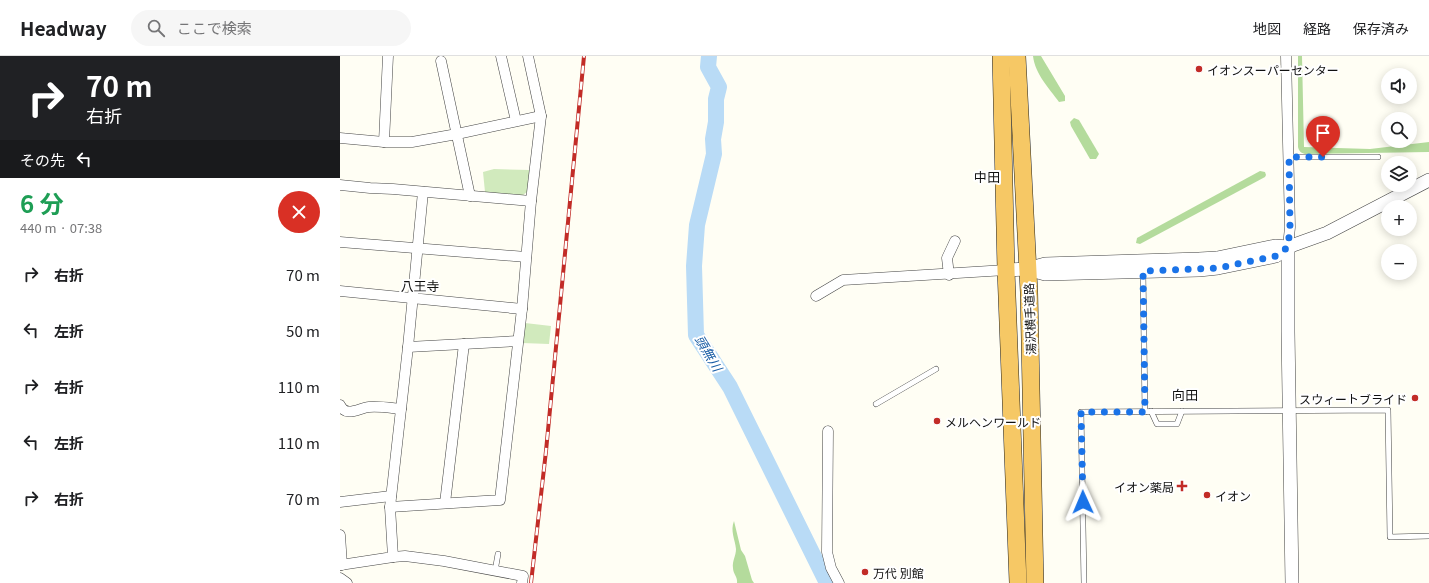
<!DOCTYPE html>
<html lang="ja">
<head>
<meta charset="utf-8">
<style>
  :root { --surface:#fff; --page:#f6f6f6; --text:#202124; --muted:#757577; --line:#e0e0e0 }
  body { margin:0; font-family:Georgia,"Noto Sans JP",serif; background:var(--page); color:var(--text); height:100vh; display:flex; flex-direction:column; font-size:15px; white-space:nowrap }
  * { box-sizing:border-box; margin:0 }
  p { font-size:13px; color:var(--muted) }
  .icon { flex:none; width:22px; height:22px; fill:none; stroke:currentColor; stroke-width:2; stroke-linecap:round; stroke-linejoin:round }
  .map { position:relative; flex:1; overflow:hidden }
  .sheet { display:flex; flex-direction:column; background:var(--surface); width:340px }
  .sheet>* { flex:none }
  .hud { background:#202124; color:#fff; overflow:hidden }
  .fabs { position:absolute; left:1041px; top:12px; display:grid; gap:8px }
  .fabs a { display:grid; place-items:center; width:36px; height:36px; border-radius:50%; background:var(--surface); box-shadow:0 2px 10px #0003; font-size:20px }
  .pin { position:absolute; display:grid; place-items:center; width:34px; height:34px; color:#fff; margin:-41px -17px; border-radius:50% 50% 50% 0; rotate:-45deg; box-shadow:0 0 4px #0007 }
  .pin .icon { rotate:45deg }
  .me { position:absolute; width:44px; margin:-22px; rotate:359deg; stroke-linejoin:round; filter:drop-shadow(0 0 3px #0008) }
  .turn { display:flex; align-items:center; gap:14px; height:84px; padding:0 20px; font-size:18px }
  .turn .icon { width:52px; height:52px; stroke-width:2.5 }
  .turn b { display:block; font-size:28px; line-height:34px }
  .then { display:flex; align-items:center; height:38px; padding:0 20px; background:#0003; gap:8px; font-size:15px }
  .round { display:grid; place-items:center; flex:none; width:42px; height:42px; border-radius:21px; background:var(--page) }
  .summary { display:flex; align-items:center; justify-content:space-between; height:68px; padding:0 20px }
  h1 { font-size:24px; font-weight:700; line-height:30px; color:#1e9e55 }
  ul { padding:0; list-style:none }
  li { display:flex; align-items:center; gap:12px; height:56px; padding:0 20px }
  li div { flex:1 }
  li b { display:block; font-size:15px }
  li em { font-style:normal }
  header { display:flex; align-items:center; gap:24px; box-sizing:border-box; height:56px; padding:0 20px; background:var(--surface); border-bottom:1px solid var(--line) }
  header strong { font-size:19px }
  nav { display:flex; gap:22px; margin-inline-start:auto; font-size:14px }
  .search { width:280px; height:36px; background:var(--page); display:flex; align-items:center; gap:10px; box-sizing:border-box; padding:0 14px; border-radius:22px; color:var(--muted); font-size:15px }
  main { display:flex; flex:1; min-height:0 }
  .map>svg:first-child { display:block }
</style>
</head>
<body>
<header>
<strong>Headway</strong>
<div class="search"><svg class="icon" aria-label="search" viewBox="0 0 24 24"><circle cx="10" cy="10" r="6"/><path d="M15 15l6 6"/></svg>ここで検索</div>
<nav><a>地図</a><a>経路</a><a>保存済み</a></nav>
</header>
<main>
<section class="sheet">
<div class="hud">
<div class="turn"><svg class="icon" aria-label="right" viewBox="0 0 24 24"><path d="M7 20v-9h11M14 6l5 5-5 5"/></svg><div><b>70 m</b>右折</div></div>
<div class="then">その先<svg class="icon" aria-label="left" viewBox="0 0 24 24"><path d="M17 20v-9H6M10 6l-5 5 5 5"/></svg></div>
</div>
<div class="summary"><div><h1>6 分</h1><p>440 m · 07:38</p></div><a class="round" style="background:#d93025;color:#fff"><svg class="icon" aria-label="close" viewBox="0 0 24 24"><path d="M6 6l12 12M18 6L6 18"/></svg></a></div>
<ul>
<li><svg class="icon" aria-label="right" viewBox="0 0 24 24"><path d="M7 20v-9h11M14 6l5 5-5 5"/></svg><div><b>右折</b></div><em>70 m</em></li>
<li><svg class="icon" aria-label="left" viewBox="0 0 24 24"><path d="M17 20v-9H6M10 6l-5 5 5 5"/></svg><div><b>左折</b></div><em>50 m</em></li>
<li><svg class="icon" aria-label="right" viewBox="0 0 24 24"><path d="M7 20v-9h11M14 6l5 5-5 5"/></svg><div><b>右折</b></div><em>110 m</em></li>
<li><svg class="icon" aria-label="left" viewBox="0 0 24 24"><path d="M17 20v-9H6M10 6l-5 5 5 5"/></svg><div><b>左折</b></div><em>110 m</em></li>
<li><svg class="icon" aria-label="right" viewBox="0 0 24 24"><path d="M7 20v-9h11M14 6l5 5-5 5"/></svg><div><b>右折</b></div><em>70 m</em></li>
</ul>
</section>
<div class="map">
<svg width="1089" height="527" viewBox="0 0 1089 527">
  <rect width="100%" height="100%" fill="#fffef4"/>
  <g fill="#d1eabd">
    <path d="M154,113l36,1 -2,21 -6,5 -37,-4 -2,-20z"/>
    <path d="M185,267l26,3 -2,18 -27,-1z"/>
  </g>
  <g fill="#b4db9c">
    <path d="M693,0h8l24,40v5l-6,1c-10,-14 -24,-28 -26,-46z"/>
    <path d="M958,0h4l2,91 66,2 59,-7v10l-124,2c-4,-1 -6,-3 -7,-7z"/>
    <path d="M734,62l5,2 20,34 -3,5h-6l-19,-33 -1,-4z"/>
    <path d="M920,115l5,1 1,3 -1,2 -125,67 -4,-1 1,-5z"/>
    <path d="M394,465l7,29 4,6 7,24 2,3h-17c1,-6 -4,-9 -4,-15 -1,-7 3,-12 3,-19 -1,-10 -6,-18 -2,-28z"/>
  </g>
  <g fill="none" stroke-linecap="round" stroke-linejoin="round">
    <path stroke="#b9dbf6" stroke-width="16" d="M369,0l-1,11 11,20 -3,12v23l-3,17 1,15 -17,71 -3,41 2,69 34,52 97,196"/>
    <defs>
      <g id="service">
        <path d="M949,101h89"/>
        <path d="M803,217l2,139"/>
        <path d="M536,348l60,-35"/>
        <path d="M811,355l6,13h20l5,-13"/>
        <path d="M155,515l3,-17"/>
        <path d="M744,527l-3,-171 307,-2 2,127 39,-1"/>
      </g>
      <g id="minor">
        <path d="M161,0l15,65"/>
        <path d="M946,0l4,171 -2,20"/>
        <path d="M101,5l29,135"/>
        <path d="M0,82l44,4h28l45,-8 84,-18"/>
        <path d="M44,86l4,-86"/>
        <path d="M0,129l30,3 23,1 138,12"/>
        <path d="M0,186l186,15"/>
        <path d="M609,219l-2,-17 8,-17"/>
        <path d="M0,235l182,18"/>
        <path d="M476,240l27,-16 163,-10"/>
        <path d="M68,291l110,-6"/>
        <path d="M0,349c6,13 19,3 29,2 10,-1 22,1 32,2"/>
        <path d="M488,375l-1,121 4,16 8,15"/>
        <path d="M0,446l51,-6"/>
        <path d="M105,447l19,-159"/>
        <path d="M50,451l110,-7 22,-191 9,-108 10,-85 -13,-60"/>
        <path d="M0,479l2,30"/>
        <path d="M53,501l12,-1 39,5 79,15 -1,7"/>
        <path d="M0,509l53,-8 -3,-50 18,-160 15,-155"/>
        <path d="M0,522l7,5"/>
      </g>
      <g id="tertiary">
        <path d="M948,191v85l4,251"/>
        <path d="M687,213l18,5 154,-4 19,-2 58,-12 12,-9 39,-14 102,-53"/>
        <path d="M666,214l21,-1 18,-5 154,-5 18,-1 58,-12 13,1"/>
      </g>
      <g id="trunk">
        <path d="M661,0l5,214 12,313"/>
        <path d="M677,0l12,236 6,291"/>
      </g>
    </defs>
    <use href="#service" stroke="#444" stroke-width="6"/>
    <use href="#minor" stroke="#444" stroke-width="11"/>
    <use href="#tertiary" stroke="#444" stroke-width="14"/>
    <use href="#trunk" stroke="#222" stroke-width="18"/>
    <use href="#service" stroke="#fff" stroke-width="5"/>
    <use href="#minor" stroke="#fff" stroke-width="10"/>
    <use href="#tertiary" stroke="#fff" stroke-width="13"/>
    <use href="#trunk" stroke="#f6c865" stroke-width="17"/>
    <defs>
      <path id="rail" d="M191,527l15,-132 38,-395"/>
    </defs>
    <use href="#rail" stroke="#c22c27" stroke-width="4"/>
    <use href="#rail" stroke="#fff" stroke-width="2.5" stroke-dasharray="8" stroke-linecap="butt"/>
  </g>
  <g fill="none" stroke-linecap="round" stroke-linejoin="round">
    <path stroke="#1a73e8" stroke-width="7" stroke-dasharray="0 12.6" d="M743,446l-2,-90h64l-2,-141 75,-3 58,-12 12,-9 2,-20 -1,-70h34"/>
  </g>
  <g fill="#c22c27" stroke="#fff" stroke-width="1.5">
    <circle cx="859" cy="13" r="4"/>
    <circle cx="1075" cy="342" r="4"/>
    <circle cx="597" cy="365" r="4"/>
    <path d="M840 424h4v4h4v4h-4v4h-4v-4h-4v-4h4z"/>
    <circle cx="867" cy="439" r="4"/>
    <circle cx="525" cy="516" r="4"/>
  </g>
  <g text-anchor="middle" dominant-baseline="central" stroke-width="4" stroke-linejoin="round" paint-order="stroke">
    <g font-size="12" fill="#111" stroke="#fff" text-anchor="start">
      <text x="867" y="13">イオンスーパーセンター</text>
      <text x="1067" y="342" text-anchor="end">スウィートブライド</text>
      <text x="605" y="365">メルヘンワールド</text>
      <text x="834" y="430" text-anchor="end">イオン薬局</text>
      <text x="875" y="439">イオン</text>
      <text x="533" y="516">万代 別館</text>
    </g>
    <g font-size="12" fill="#111" stroke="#fff">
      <text transform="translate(689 263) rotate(-92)">湯沢横手道路</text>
    </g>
    <g font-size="13" fill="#111" stroke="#fff">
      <text x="647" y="120">中田</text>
      <text x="80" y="229">八王寺</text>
      <text x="845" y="338">向田</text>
    </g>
    <g font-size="13" font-style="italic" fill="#185ca4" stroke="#fff">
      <text transform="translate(369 297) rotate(59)">頭無川</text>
    </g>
  </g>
</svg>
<div class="fabs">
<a><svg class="icon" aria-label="sound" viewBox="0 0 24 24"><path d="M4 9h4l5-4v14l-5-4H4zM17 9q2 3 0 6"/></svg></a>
<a><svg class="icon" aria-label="search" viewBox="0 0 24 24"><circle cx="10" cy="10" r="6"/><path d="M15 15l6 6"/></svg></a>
<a><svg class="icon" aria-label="layers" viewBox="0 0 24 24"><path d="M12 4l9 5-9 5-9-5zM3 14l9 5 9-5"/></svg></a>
<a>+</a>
<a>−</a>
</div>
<div class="pin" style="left:983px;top:101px;background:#d93025"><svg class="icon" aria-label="arrive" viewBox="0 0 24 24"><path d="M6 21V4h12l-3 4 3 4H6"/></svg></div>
<svg class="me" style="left:743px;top:446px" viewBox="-20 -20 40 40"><path d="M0-17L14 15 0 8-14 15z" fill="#1a73e8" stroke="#fff" stroke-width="4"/></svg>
</div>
</main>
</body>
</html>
